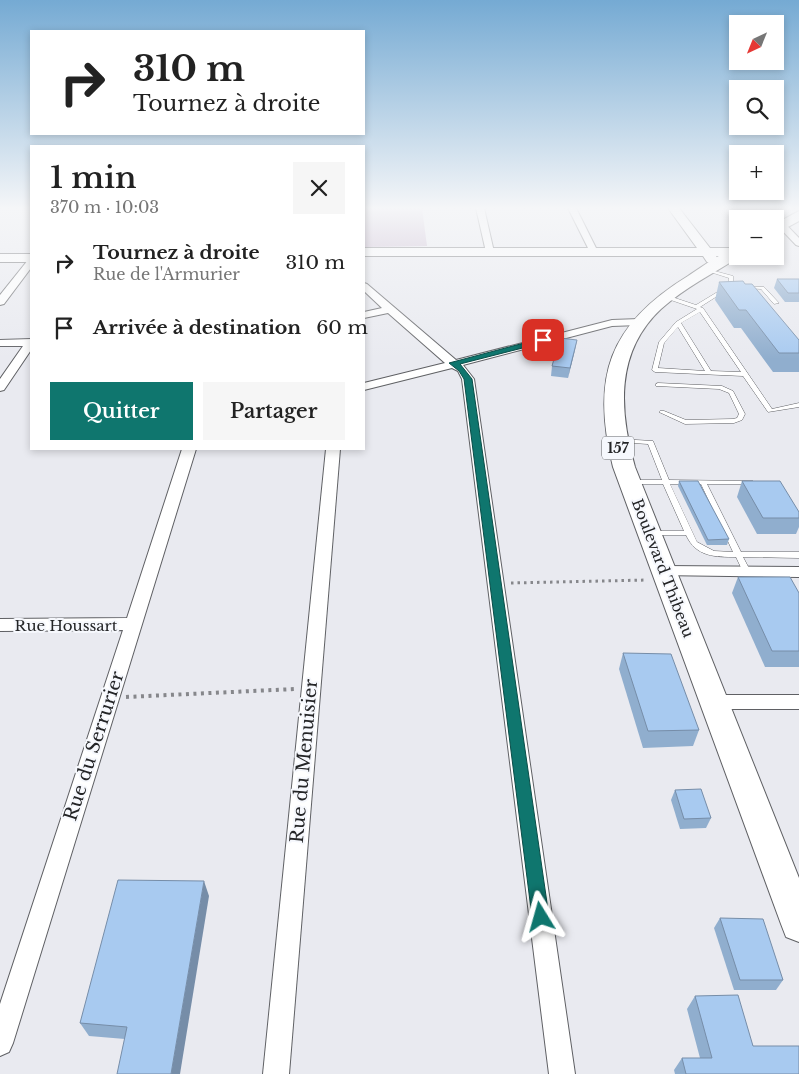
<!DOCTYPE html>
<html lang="fr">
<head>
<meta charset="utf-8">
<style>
  :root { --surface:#fff; --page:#f6f6f6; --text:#222; --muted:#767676; --accent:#0f766e }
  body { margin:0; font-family:"Libre Baskerville",serif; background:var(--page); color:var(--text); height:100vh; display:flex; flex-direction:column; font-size:19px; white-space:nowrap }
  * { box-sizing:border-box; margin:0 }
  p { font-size:16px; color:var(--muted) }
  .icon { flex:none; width:28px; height:28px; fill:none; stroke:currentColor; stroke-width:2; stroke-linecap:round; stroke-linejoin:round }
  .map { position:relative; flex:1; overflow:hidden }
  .sheet { position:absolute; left:30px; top:145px; width:335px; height:305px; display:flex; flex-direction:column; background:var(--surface); border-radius:0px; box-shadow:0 2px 8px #0003 }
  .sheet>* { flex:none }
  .hud { position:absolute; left:30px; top:30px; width:335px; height:105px; border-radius:0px; box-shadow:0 2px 8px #0003; background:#fff; color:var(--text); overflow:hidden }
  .needle { width:32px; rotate:223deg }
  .tools { position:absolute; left:729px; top:15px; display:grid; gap:10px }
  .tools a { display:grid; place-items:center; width:55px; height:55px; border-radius:0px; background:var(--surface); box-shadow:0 2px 8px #0003; font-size:25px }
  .pin { position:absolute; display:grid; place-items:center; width:42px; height:42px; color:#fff; margin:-21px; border-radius:10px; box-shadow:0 2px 8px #0006 }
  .me { position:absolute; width:55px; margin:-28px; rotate:352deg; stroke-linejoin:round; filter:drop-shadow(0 0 4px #0008) }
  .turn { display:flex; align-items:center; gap:18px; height:105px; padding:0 20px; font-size:22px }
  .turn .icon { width:65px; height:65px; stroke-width:2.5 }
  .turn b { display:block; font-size:35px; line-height:42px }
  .round { display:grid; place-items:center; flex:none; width:52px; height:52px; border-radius:0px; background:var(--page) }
  .head { display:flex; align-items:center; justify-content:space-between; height:85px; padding:0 20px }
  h1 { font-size:30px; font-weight:600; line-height:38px }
  .primary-button { display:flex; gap:10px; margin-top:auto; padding:10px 20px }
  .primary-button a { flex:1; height:58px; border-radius:0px; background:var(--accent); color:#fff; font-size:20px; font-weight:600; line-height:58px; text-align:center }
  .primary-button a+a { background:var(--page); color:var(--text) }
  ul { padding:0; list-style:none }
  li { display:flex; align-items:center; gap:15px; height:65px; padding:0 20px }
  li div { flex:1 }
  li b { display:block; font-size:19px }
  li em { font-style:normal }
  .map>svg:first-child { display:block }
</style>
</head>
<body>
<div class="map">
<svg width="799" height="1074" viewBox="0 0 799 1074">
  <rect width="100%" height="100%" fill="#e9eaf0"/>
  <path fill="#c4b0ca" d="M364,208h58l5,38 -63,1z"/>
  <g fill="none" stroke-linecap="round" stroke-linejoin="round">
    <defs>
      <g id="lane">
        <path d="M707,269l26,7v10l-33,21 3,1 69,101 27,-6v4l-31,5 -25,-36 -88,-4 -3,-2 7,-28 17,-20 21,-13 -32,-11v-2h4l27,9 33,-20v-7l-22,-7zM700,312l41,60 -30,-1 -30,-48zM678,327l27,44 -47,-3 6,-25z"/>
        <path d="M744,286l20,1 15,16 -5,1 -13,-15 -15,-1h-2z"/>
        <path d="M658,383l64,3 11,5 12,23 -3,6 -8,3 -49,1 -26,-12 1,-1h4l22,9 47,-1 4,-1 2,-4 -10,-21 -10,-4 -63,-3v-2z"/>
        <path d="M619,439l34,2 16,39 84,1 1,1 -3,2h-44l34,68h58v6l-56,-1 8,15 -4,3 -3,-1 -8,-17c-21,0 -40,0 -50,-22h-38l-1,-2 4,-2h33l-21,-47h-30l-3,-2 3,-2h29l-14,-36 -31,-2 -1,-1zM670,484h31l32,68 -19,-1 -17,-9z"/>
      </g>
      <g id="street">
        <path d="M476,208h8l10,44 -1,2 -3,1 -4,-3z"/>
        <path d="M568,208h8l22,44 -1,2 -3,1 -4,-3z"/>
        <path d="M761,208h9l29,30v8l-3,-1 -21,-22v-4h-4z"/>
        <path d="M31,259v9l-27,36 -4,1v-10l28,-35z"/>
        <path d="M364,283l3,1 89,76 156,-40 27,-1 5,3 -5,3 -27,1 -149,39 11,14 101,695h-26l-87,-695 -4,-8 -6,-3 -88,22v-7l81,-20 -57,-50 -24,5v-6l18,-4 -18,-17z"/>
        <path d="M31,339v11l-27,40 -4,1v-12l23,-33h-23v-6z"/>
        <path d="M182,449h14l-183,594 -4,9 -9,4v-52l123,-374 -123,1v-12l127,-1z"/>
        <path d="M326,449h14l-51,625h-26z"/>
        <path d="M664,566l135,1v10l-141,-2 -2,-4 2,-4z"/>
        <path d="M715,695h84v14h-84l-7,-2 -2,-5 2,-5z"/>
      </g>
      <g id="secondary">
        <path d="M668,208h11l31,40h28v8h-22l2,3 -6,4 -5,-1 -4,-6h-339v-8h333z"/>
        <rect x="0" y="254" width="31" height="8"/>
      </g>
      <g id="primary">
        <path d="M799,211v10l-24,13v-10z"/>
        <path d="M738,248v8h3c-27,17 -57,32 -80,53 -46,43 -42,102 -26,158l164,411v64l-13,-5 -5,-13 -168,-457c-22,-89 -5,-142 75,-191 14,-9 33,-24 50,-28z"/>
      </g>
    </defs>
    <use href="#lane" stroke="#5f6064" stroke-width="1"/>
    <use href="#street" stroke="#5f6064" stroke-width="2"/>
    <use href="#secondary" stroke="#5f6064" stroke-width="2"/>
    <use href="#primary" stroke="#5f6064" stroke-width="2"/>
    <path stroke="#86878b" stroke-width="3" stroke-dasharray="2.5 4" stroke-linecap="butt" d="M511,583l136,-3"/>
    <path stroke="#86878b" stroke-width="4" stroke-dasharray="3 4.5" stroke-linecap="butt" d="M126,697l169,-8"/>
    <use href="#lane" fill="#fff" fill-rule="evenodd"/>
    <use href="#street" fill="#fff" fill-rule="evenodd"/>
    <use href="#secondary" fill="#fff" fill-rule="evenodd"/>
    <use href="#primary" fill="#fff" fill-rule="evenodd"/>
  </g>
  <g fill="#90aece">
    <path d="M777,279h22v23h-14l-11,-14z"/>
    <path d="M719,282l80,58v32h-26l-32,-44h-7l-19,-28z"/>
    <path d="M577,340l-9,38 -17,-2 1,-10z"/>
    <path d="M679,481l50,58 -2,6h-20l-29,-59z"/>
    <path d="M742,481l57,31v15l-3,7h-39l-20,-37z"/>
    <path d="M738,577l61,16v74h-34l-33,-74z"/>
    <path d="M623,653l76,77 -6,16 -50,2 -24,-79z"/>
    <path d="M675,790l36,28 -5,10 -26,1 -9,-29z"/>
    <path d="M209,896l-84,143 -36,-3 -9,-13z"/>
    <path d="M720,918l63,62 -7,10h-42l-20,-62z"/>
    <path d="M695,996l58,50 46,28h-124l-1,-4 8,-12h18l-13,-49z"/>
  </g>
  <g fill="#768da8">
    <path d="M577,340l-2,10 -7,28 2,-10z"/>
    <path d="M204,881l5,15 -29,178h-9z"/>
  </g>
  <g fill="#a8caf0" stroke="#768da8">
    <path d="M777,279h22v14h-11z"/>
    <path d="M743,281l2,3h7l47,56v13h-20l-33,-43h-7l-20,-28z"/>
    <path d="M560,338l17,2 -7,28 -18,-2z"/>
    <path d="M679,481h19l31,58 -21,1z"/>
    <path d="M742,481h38l19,31v6h-36z"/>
    <path d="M738,577h52l9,16v58h-27z"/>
    <path d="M623,653l48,1 28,76 -51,1z"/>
    <path d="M701,789l10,29 -27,1 -9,-29z"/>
    <path d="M118,880l86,1 -33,193h-54l10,-47 -47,-4z"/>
    <path d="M720,918l43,1 20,61h-43z"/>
    <path d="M738,995l15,51h46v28h-113l-4,-16h30l-17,-62z"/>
  </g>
  <linearGradient id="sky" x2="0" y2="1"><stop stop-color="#75aad3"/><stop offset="0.58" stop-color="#f5f6f8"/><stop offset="1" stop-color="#f5f6f8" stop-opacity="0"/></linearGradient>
  <rect width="799" height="359" fill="url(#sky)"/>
  <path fill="#0f766e" stroke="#0a4d48" d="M543,338l4,2 -1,2 -86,22 12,15 77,538 -2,6 -6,3 -7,-3 -2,-6 -68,-538 -5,-8 -10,-8z"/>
  <g text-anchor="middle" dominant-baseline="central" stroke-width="4" stroke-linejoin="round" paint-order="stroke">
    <rect fill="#f6f8fd" stroke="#636467" stroke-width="1" x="602" y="436.5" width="32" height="23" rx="4"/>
    <g font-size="14" font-weight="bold" fill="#242527">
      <text x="618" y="448">157</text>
    </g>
    <g font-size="15" fill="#242527" stroke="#f6f8fd">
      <text transform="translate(663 568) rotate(69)">Boulevard Thibeau</text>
      <text x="66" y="625">Rue Houssart</text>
    </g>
    <g font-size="18" fill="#242527" stroke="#f6f8fd">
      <text transform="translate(94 746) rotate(-72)">Rue du Serrurier</text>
      <text transform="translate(304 761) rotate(-85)">Rue du Menuisier</text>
    </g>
  </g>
</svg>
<div class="tools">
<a><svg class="needle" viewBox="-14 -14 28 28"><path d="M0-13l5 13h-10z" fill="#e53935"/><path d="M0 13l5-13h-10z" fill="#767676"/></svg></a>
<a><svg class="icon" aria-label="search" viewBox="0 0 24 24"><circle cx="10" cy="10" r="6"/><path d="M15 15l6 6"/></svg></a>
<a>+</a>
<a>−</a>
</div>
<div class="pin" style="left:543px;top:340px;background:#d93025"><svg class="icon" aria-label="arrive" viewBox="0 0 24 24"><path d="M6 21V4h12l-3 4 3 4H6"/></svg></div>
<svg class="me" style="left:541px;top:917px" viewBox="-20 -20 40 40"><path d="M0-17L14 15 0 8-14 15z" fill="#0f766e" stroke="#fff" stroke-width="4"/></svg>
<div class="hud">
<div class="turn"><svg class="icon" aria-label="right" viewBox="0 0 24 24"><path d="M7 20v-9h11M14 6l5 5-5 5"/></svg><div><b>310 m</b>Tournez à droite</div></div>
</div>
<section class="sheet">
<div class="head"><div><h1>1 min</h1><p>370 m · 10:03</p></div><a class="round"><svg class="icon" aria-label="close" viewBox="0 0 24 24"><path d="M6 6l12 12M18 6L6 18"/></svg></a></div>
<ul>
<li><svg class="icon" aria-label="right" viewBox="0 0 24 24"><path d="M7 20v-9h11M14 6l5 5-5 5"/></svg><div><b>Tournez à droite</b><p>Rue de l'Armurier</p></div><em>310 m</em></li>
<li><svg class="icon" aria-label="arrive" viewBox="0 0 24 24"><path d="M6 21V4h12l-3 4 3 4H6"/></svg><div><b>Arrivée à destination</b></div><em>60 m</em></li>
</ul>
<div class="primary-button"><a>Quitter</a><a>Partager</a></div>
</section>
</div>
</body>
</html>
